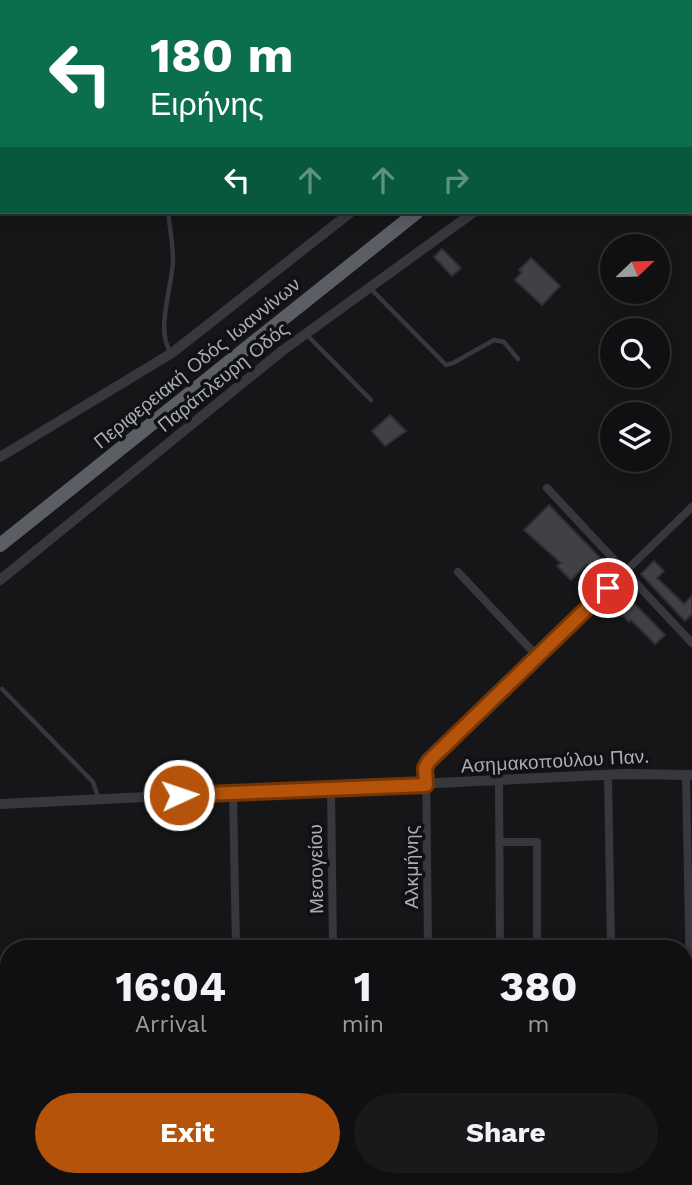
<!DOCTYPE html>
<html lang="en">
<head>
<meta charset="utf-8">
<style>
  :root { --surface:#101012; --page:#19191b; --text:#f1f3f6; --muted:#9c9d9f; --line:#303032; --accent:#b45309 }
  body { margin:0; font-family:"Work Sans",sans-serif; background:var(--page); color:var(--text); height:100vh; display:flex; flex-direction:column; font-size:26px; white-space:nowrap }
  * { box-sizing:border-box; margin:0 }
  p { font-size:23px; color:var(--muted) }
  .icon { flex:none; width:38px; height:38px; fill:none; stroke:currentColor; stroke-width:2; stroke-linecap:round; stroke-linejoin:round }
  .map { position:relative; flex:1; overflow:hidden }
  .panel { position:absolute; left:0px; top:940px; width:693px; height:247px; display:flex; flex-direction:column; background:var(--surface); border-radius:28px 28px 0 0; box-shadow:0 4px 18px #0003,0 0 0 2px var(--line) }
  .panel>* { flex:none }
  .hud { position:absolute; left:0px; top:0px; width:693px; height:214px; box-shadow:0 4px 18px #0003,0 0 0 2px var(--line); background:#0b6e4f; color:#fff; overflow:hidden }
  .needle { width:46px; rotate:67deg }
  .controls { position:absolute; left:600px; top:234px; display:grid; gap:14px }
  .controls a { display:grid; place-items:center; width:70px; height:70px; border-radius:50%; background:var(--surface); box-shadow:0 4px 18px #0003,0 0 0 2px var(--line); font-size:35px }
  .pin { position:absolute; display:grid; place-items:center; width:60px; height:60px; color:#fff; margin:-30px; border:4px solid #fff; border-radius:50%; box-shadow:0 2px 7px #0007 }
  .me { position:absolute; width:77px; margin:-38px; rotate:87deg; stroke-linejoin:round; filter:drop-shadow(0 0 5px #0008) }
  .turn { display:flex; align-items:center; gap:24px; height:147px; padding:0 35px; font-size:32px }
  .turn .icon { width:91px; height:91px; stroke-width:2.5 }
  .turn b { display:block; font-size:49px; line-height:60px }
  .lanes { display:flex; align-items:center; height:66px; padding:0 35px; background:#0003; justify-content:center; gap:35px; direction:ltr }
  .lanes .off { opacity:.35 }
  .eta { display:flex; justify-content:space-evenly; align-items:center; height:119px; text-align:center }
  .eta b { font-size:42px; font-weight:700; line-height:49px }
  .cta { display:flex; gap:14px; margin-top:auto; padding:14px 35px }
  .cta a { flex:1; height:80px; border-radius:42px; background:var(--accent); color:#fff; font-size:28px; font-weight:700; line-height:80px; text-align:center }
  .cta a+a { background:var(--page); color:var(--text) }
  .map>svg:first-child { display:block }
</style>
</head>
<body>
<div class="map">
<svg width="692" height="1185" viewBox="0 0 692 1185">
  <rect width="100%" height="100%" fill="#161618"/>
  <g fill="#222225">
    <rect x="0" y="1090" width="9" height="73"/>
    <path d="M284,1178v7h-38v-5z"/>
    <path d="M404,1178v7h-79v-6z"/>
  </g>
  <g fill="#404145" stroke="#303034" stroke-width="2">
    <path d="M442,249l19,19 -9,8 -18,-19z"/>
    <path d="M531,258l29,28 -18,19 -27,-25 7,-8 -3,-2z"/>
    <path d="M390,415l16,16 -21,15 -13,-15z"/>
    <path d="M549,505l55,57 -10,9 -7,-7 -16,16 -14,-14 4,-3 -37,-33z"/>
    <path d="M654,561l10,10 -7,7 27,26 8,-8v18l-7,7 -44,-47z"/>
    <path d="M628,597l37,38 -10,9 -24,-24 -2,2 -13,-13z"/>
    <rect x="1" y="1127" width="8" height="20"/>
  </g>
  <g fill="none" stroke-linecap="round" stroke-linejoin="round">
    <g stroke="#37383d" stroke-width="4.5">
      <path d="M168,212c2,16 5,33 5,49 -1,28 -18,69 -2,92"/>
      <path d="M369,287l77,78 7,-2 41,-23 10,2 14,17"/>
      <path d="M306,334l65,66"/>
      <path d="M2,689l91,93 5,15"/>
    </g>
    <g stroke="#37383d" stroke-width="8">
      <path d="M547,488l145,155"/>
      <path d="M458,572l79,84"/>
      <path d="M608,775l3,173"/>
      <path d="M686,775l6,307"/>
      <path d="M499,781l1,167"/>
      <path d="M331,788l2,160"/>
      <path d="M233,793l3,155"/>
      <path d="M500,842h37v106"/>
      <path d="M428,948l-2,-184 266,-257"/>
      <path d="M684,1146h8"/>
      <path d="M0,1174h9"/>
      <path d="M662,1178v7"/>
    </g>
    <g stroke="#37383d" stroke-width="10">
      <path d="M255,2l3,-2"/>
      <path d="M611,2l3,-2"/>
      <path d="M691,35l1,-1"/>
      <path d="M0,211l2,-2"/>
      <path d="M0,457l172,-104 179,-141"/>
      <path d="M0,580l282,-229 192,-139"/>
      <path d="M0,804l624,-30 68,1"/>
    </g>
    <g stroke="#5b5e65" stroke-width="14">
      <path d="M680,2l2,-2"/>
      <path d="M0,545l417,-333"/>
    </g>
  </g>
  <g fill="none" stroke-linecap="round" stroke-linejoin="round">
    <defs>
      <path id="route" d="M179,795l247,-10 -1,-17 4,-7 179,-173"/>
    </defs>
    <use href="#route" stroke="#753606" stroke-width="18"/>
    <use href="#route" stroke="#b45309" stroke-width="12"/>
  </g>
  <g text-anchor="middle" dominant-baseline="central" stroke-width="7" stroke-linejoin="round" paint-order="stroke">
    <g font-size="19" fill="#a8adb8" stroke="#111113">
      <text transform="translate(197 363) rotate(-39)">Περιφερειακή Οδός Ιωαννίνων</text>
      <text transform="translate(223 377) rotate(-39)">Παράπλευρη Οδός</text>
      <text transform="translate(555 761) rotate(-3)">Ασημακοπούλου Παν.</text>
      <text transform="translate(411 867) rotate(-90)">Αλκμήνης</text>
      <text transform="translate(316 869) rotate(-91)">Μεσογείου</text>
    </g>
  </g>
</svg>
<div class="controls">
<a><svg class="needle" viewBox="-14 -14 28 28"><path d="M0-13l5 13h-10z" fill="#e53935"/><path d="M0 13l5-13h-10z" fill="#9c9d9f"/></svg></a>
<a><svg class="icon" aria-label="search" viewBox="0 0 24 24"><circle cx="10" cy="10" r="6"/><path d="M15 15l6 6"/></svg></a>
<a><svg class="icon" aria-label="layers" viewBox="0 0 24 24"><path d="M12 4l9 5-9 5-9-5zM3 14l9 5 9-5"/></svg></a>
</div>
<div class="pin" style="left:608px;top:588px;background:#d93025"><svg class="icon" aria-label="arrive" viewBox="0 0 24 24"><path d="M6 21V4h12l-3 4 3 4H6"/></svg></div>
<svg class="me" style="left:179px;top:795px" viewBox="-20 -20 40 40"><circle r="17" fill="#b45309" stroke="#fff" stroke-width="3"/><path d="M0-11L8 9 0 5-8 9z" fill="#fff"/></svg>
<div class="hud">
<div class="turn"><svg class="icon" aria-label="left" viewBox="0 0 24 24"><path d="M17 20v-9H6M10 6l-5 5 5 5"/></svg><div><b>180 m</b>Ειρήνης</div></div>
<div class="lanes"><svg class="icon" aria-label="left" viewBox="0 0 24 24"><path d="M17 20v-9H6M10 6l-5 5 5 5"/></svg><svg class="icon off" aria-label="ahead" viewBox="0 0 24 24"><path d="M12 20V5M6 11l6-6 6 6"/></svg><svg class="icon off" aria-label="ahead" viewBox="0 0 24 24"><path d="M12 20V5M6 11l6-6 6 6"/></svg><svg class="icon off" aria-label="right" viewBox="0 0 24 24"><path d="M7 20v-9h11M14 6l5 5-5 5"/></svg></div>
</div>
<section class="panel">
<div class="eta">
<div><b>16:04</b><p>Arrival</p></div>
<div><b>1</b><p>min</p></div>
<div><b>380</b><p>m</p></div>
</div>
<div class="cta"><a>Exit</a><a>Share</a></div>
</section>
</div>
</body>
</html>
